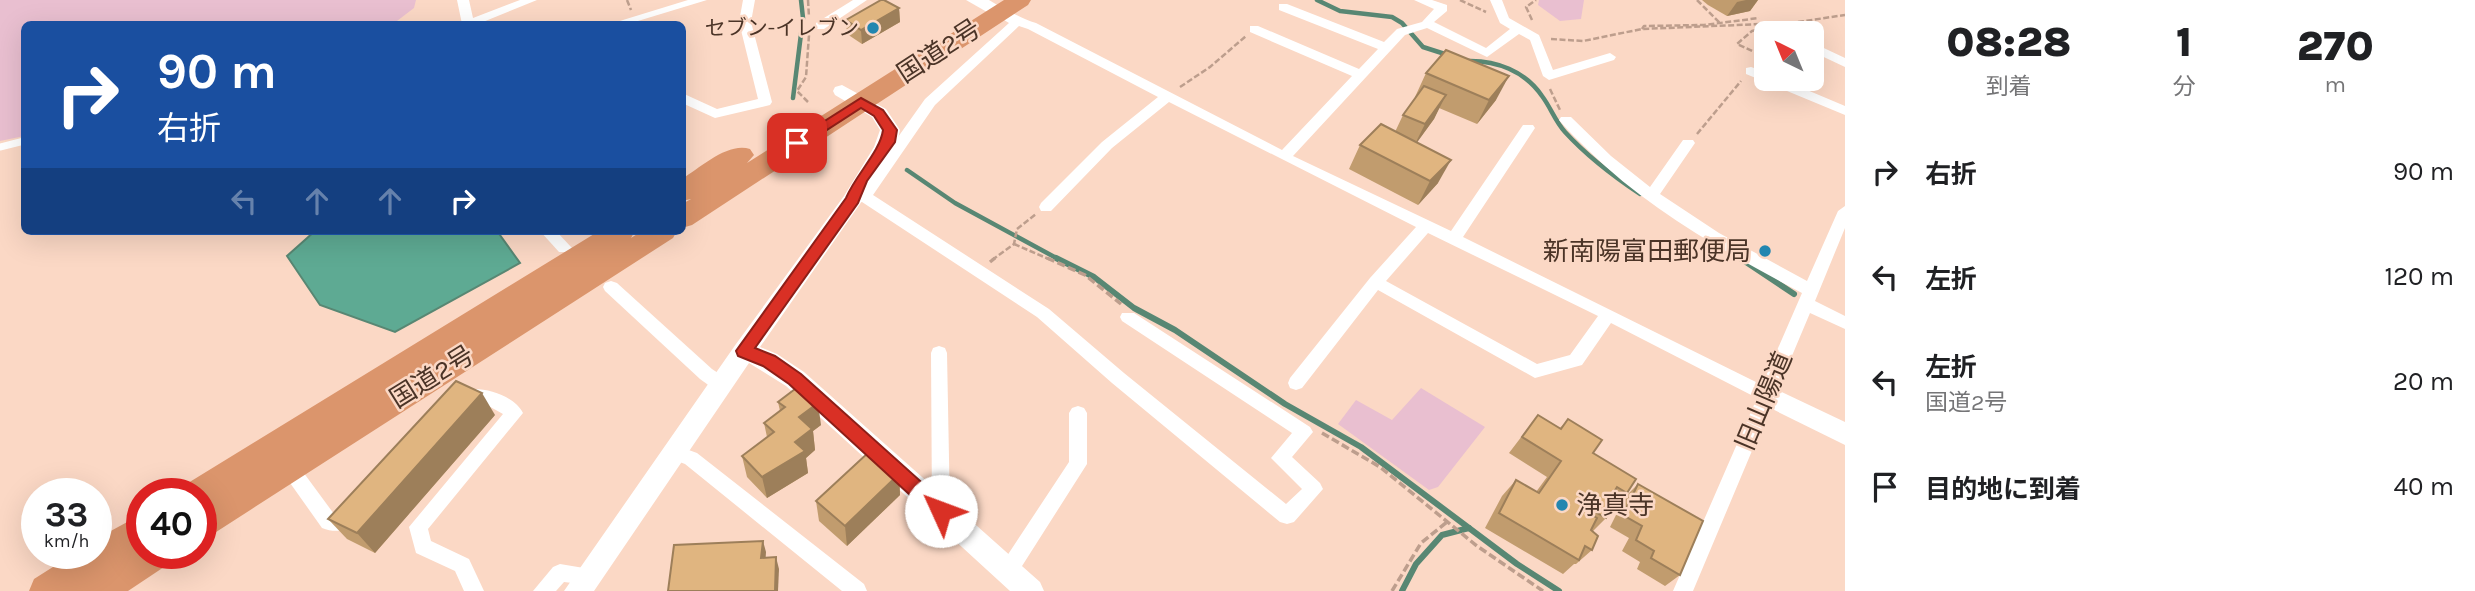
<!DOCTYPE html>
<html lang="ja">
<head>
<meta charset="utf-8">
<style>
  :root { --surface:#fff; --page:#f6f6f6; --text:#202124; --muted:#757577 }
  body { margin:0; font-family:Karla,"Noto Sans JP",sans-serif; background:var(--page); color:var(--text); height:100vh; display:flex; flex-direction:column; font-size:26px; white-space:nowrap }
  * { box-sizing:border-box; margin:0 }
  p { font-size:23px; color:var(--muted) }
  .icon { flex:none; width:38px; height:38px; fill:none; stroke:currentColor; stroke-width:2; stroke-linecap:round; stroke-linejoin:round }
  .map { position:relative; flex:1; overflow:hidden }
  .side { display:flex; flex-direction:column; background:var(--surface); width:630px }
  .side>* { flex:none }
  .banner { position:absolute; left:21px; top:21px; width:665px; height:214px; border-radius:10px; box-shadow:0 7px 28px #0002; background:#1a4fa0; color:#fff; overflow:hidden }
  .needle { width:46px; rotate:317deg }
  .tools { position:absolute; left:1754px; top:21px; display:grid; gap:14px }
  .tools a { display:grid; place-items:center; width:70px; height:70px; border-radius:10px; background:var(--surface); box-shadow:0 7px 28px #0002; font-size:35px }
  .speed { position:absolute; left:21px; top:478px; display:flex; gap:14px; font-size:35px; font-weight:700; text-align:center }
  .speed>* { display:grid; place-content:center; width:91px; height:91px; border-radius:50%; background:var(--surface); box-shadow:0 7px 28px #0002; line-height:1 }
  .speed small { font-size:18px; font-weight:400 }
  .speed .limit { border:10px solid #d22; background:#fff; color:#111 }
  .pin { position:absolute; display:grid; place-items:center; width:60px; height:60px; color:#fff; margin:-30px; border-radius:14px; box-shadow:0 4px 10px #0006 }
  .me { position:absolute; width:77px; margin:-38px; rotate:313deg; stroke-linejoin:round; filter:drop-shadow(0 0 5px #0008) }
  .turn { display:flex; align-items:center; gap:24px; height:147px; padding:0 21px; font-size:32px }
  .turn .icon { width:91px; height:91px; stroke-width:2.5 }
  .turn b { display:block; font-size:49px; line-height:60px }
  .lanes { display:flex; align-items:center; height:66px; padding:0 21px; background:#0003; justify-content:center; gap:35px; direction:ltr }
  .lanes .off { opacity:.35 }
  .eta { display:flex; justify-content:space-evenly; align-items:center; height:119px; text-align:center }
  .eta b { font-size:42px; font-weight:800; line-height:49px }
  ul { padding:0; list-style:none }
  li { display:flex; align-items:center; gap:21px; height:105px; padding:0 21px }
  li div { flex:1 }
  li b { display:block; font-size:26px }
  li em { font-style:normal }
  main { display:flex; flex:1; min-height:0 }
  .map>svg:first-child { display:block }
</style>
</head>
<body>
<main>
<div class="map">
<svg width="1845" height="591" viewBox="0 0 1845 591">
  <rect width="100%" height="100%" fill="#fbd8c5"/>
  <g fill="#e9bfd0">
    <path d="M0,0h416l-2,8 -21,16h-369v112l-24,5z"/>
    <path d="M1539,0h45l-3,19 -21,2 -22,-16z"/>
    <path d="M1421,388l64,39 -47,60 -9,3 -91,-66 18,-24 36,20z"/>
  </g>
  <path fill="#5eaa93" stroke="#588773" stroke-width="2" d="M315,231h182l23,32 -125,69 -75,-27 -33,-49z"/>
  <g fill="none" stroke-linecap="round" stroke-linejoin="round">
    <g stroke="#588773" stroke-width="4.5">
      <path d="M1317,0l23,11 52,6 10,6 21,24 25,8"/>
      <path d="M1467,61c29,-1 58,10 75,35 9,12 13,25 23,36 22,24 48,44 75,62"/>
      <path d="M793,98l10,-80 -2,-18"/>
      <path d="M907,170l48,33 105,57"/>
      <path d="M1739,258l3,2"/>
    </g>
    <g stroke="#588773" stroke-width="6">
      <path d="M1056,258l38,19 40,31 41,22 110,74 76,43 156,117 42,27"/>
      <path d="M1740,258l54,36"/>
      <path d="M1402,591l14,-27 26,-29 27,-7"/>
    </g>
    <g stroke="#bd9e8d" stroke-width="2.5" stroke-dasharray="6 2.5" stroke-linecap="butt">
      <path d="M627,0l4,10"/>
      <path d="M808,0l1,17"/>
      <path d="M1460,0l26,12"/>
      <path d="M1697,0l23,23"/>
      <path d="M1532,20l-6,-13 10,-7"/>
      <path d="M1798,22l47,-7"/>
      <path d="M1642,29l2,-3 60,-1 55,-7"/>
      <path d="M1551,39l32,2 59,-12 120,-5"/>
      <path d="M1757,61l4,-6 -24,-11 15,-13 12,-3"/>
      <path d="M1180,87l30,-20 36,-31"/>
      <path d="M1550,89l10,21"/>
      <path d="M808,102l-11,-11 9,-14 3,-42"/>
      <path d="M1697,134l44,-53"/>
      <path d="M1014,244l37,16"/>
      <path d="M992,260l22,-16 3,-15 19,-15"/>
    </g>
    <g stroke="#bd9e8d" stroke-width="3.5" stroke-dasharray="8 3.5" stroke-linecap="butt">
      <path d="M1047,258l38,17 36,29"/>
      <path d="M990,262l5,-4"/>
      <path d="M1322,433l58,34 97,79 66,45"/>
      <path d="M1392,591l29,-48 26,-21"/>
    </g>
    <path stroke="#fff" stroke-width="7" d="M0,147l24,-6"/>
    <g fill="#fff" fill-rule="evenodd">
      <path d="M457,0h12l4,18 47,-18h17l-59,24h-16z"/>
      <path d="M688,0h19l-79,24h-18z"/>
      <path d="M743,0h12l-4,22 21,80 -2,3 -55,13 -33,-15v-10l35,16 41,-10 -19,-77z"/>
      <path d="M853,0h14l-43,29h-8v-6z"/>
      <path d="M1414,0h18l15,5v6l-13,11 52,26 24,-19 -10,-6 -10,-23h12l7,18 30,17 14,35 57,-17 6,4 -2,3 -65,20 -6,-4 -13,-36 -11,-6 -32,23 -60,-29 -22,7 -112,121 158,75 72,-106h10l2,3 -72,109 299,148 40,-92c-75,-40 -152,-82 -213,-142 -10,-10 -21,-20 -30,-31l2,-3h10l40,39 39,31 33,-47h10l2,3 -35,51 59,39 88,48 31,-70 7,-5v22l-30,73 30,15v13l-35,-16 -117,278h-20l84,-193 -146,-75 -29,42 -47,13 -157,-88 -76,98 -6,2 -6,-2 -2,-5 2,-5 80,-100 46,-51 -247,-125 -57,46 -61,63h-10l-2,-4 2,-4 61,-61 56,-45 -130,-68 -9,-3 -84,79 -62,90 176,114 75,64 162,131 16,-15 -31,-31 21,-25 -170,-112 -2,-4 2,-4h12l176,114 3,5 -21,25 28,26 3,6 -29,33 -7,2 -7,-2 -168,-139 -75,-66 -175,-115 -9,2 -7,-5 2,-4 11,-3 66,-93 84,-76 -13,-8v-6c12,-1 27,11 40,14l246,127 70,-74 -102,-44v-6h8l101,43 19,-20 -99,-39v-6h8l97,38 13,-13 25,-7 12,-13zM1428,233l170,83 -28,39 -33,9 -151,-83z"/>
      <path d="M1775,21l18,9 2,3c-10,1 -19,0 -26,-8z"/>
      <path d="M1811,42l34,16v9l-34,-16z"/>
      <path d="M1751,67l15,5v7h15l64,27v9l-99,-41v-6z"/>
      <path d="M540,231h16l16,17 -3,4h-10z"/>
      <path d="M611,281l6,2 95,86 15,10 2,5 -2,5c-11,4 -18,-4 -27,-10l-95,-88 -2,-4 2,-4z"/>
      <path d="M939,346l6,2 2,5 3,158 -2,6 -7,2 -7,-2 -2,-6 -1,-158 2,-5z"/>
      <path d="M472,389c17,-1 43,8 51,24l-95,116 3,12 38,18 15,32h-20l-9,-20 -39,-18 -7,-26 94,-113 -18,-10 -26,-1 -3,-5 3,-5z"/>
      <path d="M1078,406l6,2 3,5v51l-72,113 -7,3 -7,-3 -3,-6 3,-6 68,-103v-49l3,-5z"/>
      <path d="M675,445l22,8 167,131 3,7h-25l-157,-127 -16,-6 -3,-5 3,-5z"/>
      <path d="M289,459l6,2 39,53 14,-7 7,2 2,6c-7,16 -19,19 -35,13l-39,-55 -3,-6 3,-6z"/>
      <path d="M560,564l36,6 3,6 -3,6 -7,3 -25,-3 -8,9h-23l20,-24z"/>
    </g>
    <g fill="#fff" fill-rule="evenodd">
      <path d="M966,0h23l20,12 -3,4h-12z"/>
      <path d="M842,85l44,24 14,21 -2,9 -38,65 -100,143 17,7 27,18 236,210 4,9h-34l-224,-205 -37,-23 -155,228h-30l172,-247 108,-148 30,-49 6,-17 -8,-13 -37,-22 -2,-4 2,-4z"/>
      <path d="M1767,385l78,37v23l-87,-43 -3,-7 3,-7z"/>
    </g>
    <g fill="#db956c" fill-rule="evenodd">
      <path d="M1004,0h27l-3,5 -336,220 -10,3v-24l9,-5 -9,2v-22c19,-12 46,-37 68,-30l4,6 -7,8z"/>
      <path d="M599,231h36l-4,7 11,-7h35l-4,7 -460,296 -12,5v-45h-18l5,-11z"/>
      <path d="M142,514v39h30l-5,12 -39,26h-99l5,-12 41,-26h21v-14z"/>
    </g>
  </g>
  <g fill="#c19c6e">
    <path d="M1702,0h56l-8,11 -23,5 -19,-11z"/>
    <path d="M899,8l1,14 -38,22 -15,-10 -1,-14z"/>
    <path d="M1426,73l70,27 -19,24 -38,-16 -5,11 -17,23 21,41 -20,22 -69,-36 11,-24 35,-13 8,-17 13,-18h-1z"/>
    <path d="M778,402l43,23 -8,6 2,19 -9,8 2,15 -41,25 -20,-21 -5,-21 25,-19 -3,-14 16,-12z"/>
    <path d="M495,415l-120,138 -28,-14 -19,-20z"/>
    <path d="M1538,415l22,13 8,-9 25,34 34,40 -16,16 -4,-3 -1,12 -13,13 -1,19 -16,14h-2l-11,10 -78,-46 17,-32 14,-16 20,12 11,-15 -38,-24z"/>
    <path d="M899,474l1,21 -53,51 -28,-25 -3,-20z"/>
    <path d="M1638,484l42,91 -15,11 -28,-17 3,-7 -18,-11 7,-13 -19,-11 15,-30z"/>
  </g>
  <g fill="#9d7f5a">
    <path d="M1746,0h12l-8,11 -23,5 10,-14z"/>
    <path d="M899,8l1,14 -38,22 -1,-14z"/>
    <path d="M1509,76l-13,24 -19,24 12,-24z"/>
    <path d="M1446,95l-12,24 -21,29 12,-24z"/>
    <path d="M1451,160l-13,23 -20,22 12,-24z"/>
    <path d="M482,393l13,22 -120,138 -18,-20z"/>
    <path d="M818,403l3,22 -8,6 2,19 -9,8 2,15 -41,25 -5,-21 33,-35 4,-25z"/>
    <path d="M899,474l1,21 -53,51 -2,-20z"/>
    <path d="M763,541l3,11 -1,17 -4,-11z"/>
    <path d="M776,557l3,12 -1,22h-3z"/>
  </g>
  <g fill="#e0b580" stroke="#9d7f5a" stroke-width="2">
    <path d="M881,0h3l15,8 -38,22 -15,-10z"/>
    <path d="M1446,50l63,26 -20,24 -63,-27z"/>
    <path d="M1424,86l22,9 -21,29 -22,-9z"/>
    <path d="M1381,124l70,36 -21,21 -70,-36z"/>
    <path d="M456,381l26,12 -125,140 -29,-14z"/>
    <path d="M799,386l19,17 -19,14 13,12 -17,13 10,9 -43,26 -20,-21 32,-24 -10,-9 21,-16 -7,-5z"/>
    <path d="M1538,415l23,14 7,-10 34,21 -9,13 43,26 -9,14 -10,-6 -11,18 5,5 -5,8 -23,-13 -2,3 16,10 -6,12 7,6 -6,14 -7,-4 -6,14 -80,-47 17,-33 23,13 22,-32 -39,-24z"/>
    <path d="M870,451l29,23 -54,52 -29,-25z"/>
    <path d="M1638,484l65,37 -23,54 -29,-17 3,-7 -18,-11 6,-14 -19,-11z"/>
    <path d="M763,541l-2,17 15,-1 -1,34h-107l6,-46z"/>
  </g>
  <path fill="#d93025" stroke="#8d1f18" stroke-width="2" d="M861,98l22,12 14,20 -2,12 -28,39 -9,22 -103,145 20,8 26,18 146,131 3,6 -3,6 -6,3 -7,-3 -145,-133 -26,-18 -25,-10 -2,-5 110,-153c10,-24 34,-46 37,-68l-9,-14 -13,-8 -59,38 -5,2 -7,-5z"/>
  <g fill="#2286b0" stroke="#fbd8c5" stroke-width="2.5">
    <circle cx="873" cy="28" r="7"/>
    <circle cx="1765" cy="251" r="7"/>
    <circle cx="1562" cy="505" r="7"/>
  </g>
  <g text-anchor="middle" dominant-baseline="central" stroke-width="5" stroke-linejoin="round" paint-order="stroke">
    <g font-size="21" fill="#4b3427" stroke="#fbd8c5" text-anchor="end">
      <text x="859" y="28">セブン-イレブン</text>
    </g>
    <g font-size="26" fill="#4b3427" stroke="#fbd8c5">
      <text transform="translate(939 51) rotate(-33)">国道2号</text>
      <text transform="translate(432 377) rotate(-32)">国道2号</text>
      <text transform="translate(1764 401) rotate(-67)">旧山陽道</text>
    </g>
    <g font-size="26" fill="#4b3427" stroke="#fbd8c5" text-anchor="end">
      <text x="1751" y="251">新南陽富田郵便局</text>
      <text x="1576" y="505" text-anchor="start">浄真寺</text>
    </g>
  </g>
</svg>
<div class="tools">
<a><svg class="needle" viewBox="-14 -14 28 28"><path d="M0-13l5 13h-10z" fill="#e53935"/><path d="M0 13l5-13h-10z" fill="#757577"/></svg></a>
</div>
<div class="speed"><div>33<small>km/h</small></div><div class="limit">40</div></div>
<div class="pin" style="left:797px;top:143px;background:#d93025"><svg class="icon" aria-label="arrive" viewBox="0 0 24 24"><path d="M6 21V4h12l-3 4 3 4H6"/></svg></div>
<svg class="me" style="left:941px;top:511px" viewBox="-20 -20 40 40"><circle r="19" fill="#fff"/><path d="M0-13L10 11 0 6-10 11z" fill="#d93025"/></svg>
<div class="banner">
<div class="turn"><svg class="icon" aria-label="right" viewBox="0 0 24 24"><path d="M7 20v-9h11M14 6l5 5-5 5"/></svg><div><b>90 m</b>右折</div></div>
<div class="lanes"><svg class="icon off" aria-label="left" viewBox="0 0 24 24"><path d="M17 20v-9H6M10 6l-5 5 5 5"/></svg><svg class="icon off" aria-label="ahead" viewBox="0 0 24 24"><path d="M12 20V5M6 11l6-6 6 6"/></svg><svg class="icon off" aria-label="ahead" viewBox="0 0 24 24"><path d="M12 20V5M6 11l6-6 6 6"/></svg><svg class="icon" aria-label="right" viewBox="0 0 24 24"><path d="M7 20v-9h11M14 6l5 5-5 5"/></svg></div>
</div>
</div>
<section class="side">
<div class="eta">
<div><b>08:28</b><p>到着</p></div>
<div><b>1</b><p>分</p></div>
<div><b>270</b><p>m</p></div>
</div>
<ul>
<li><svg class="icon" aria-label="right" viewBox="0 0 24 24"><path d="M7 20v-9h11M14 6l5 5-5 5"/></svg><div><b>右折</b></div><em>90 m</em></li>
<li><svg class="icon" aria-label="left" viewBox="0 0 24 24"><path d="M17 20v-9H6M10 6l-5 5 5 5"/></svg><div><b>左折</b></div><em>120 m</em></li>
<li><svg class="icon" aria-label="left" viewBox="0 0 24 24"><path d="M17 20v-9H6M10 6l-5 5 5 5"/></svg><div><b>左折</b><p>国道2号</p></div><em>20 m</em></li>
<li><svg class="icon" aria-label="arrive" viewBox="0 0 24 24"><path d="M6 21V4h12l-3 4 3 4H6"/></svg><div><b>目的地に到着</b></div><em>40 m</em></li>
</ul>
</section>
</main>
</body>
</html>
